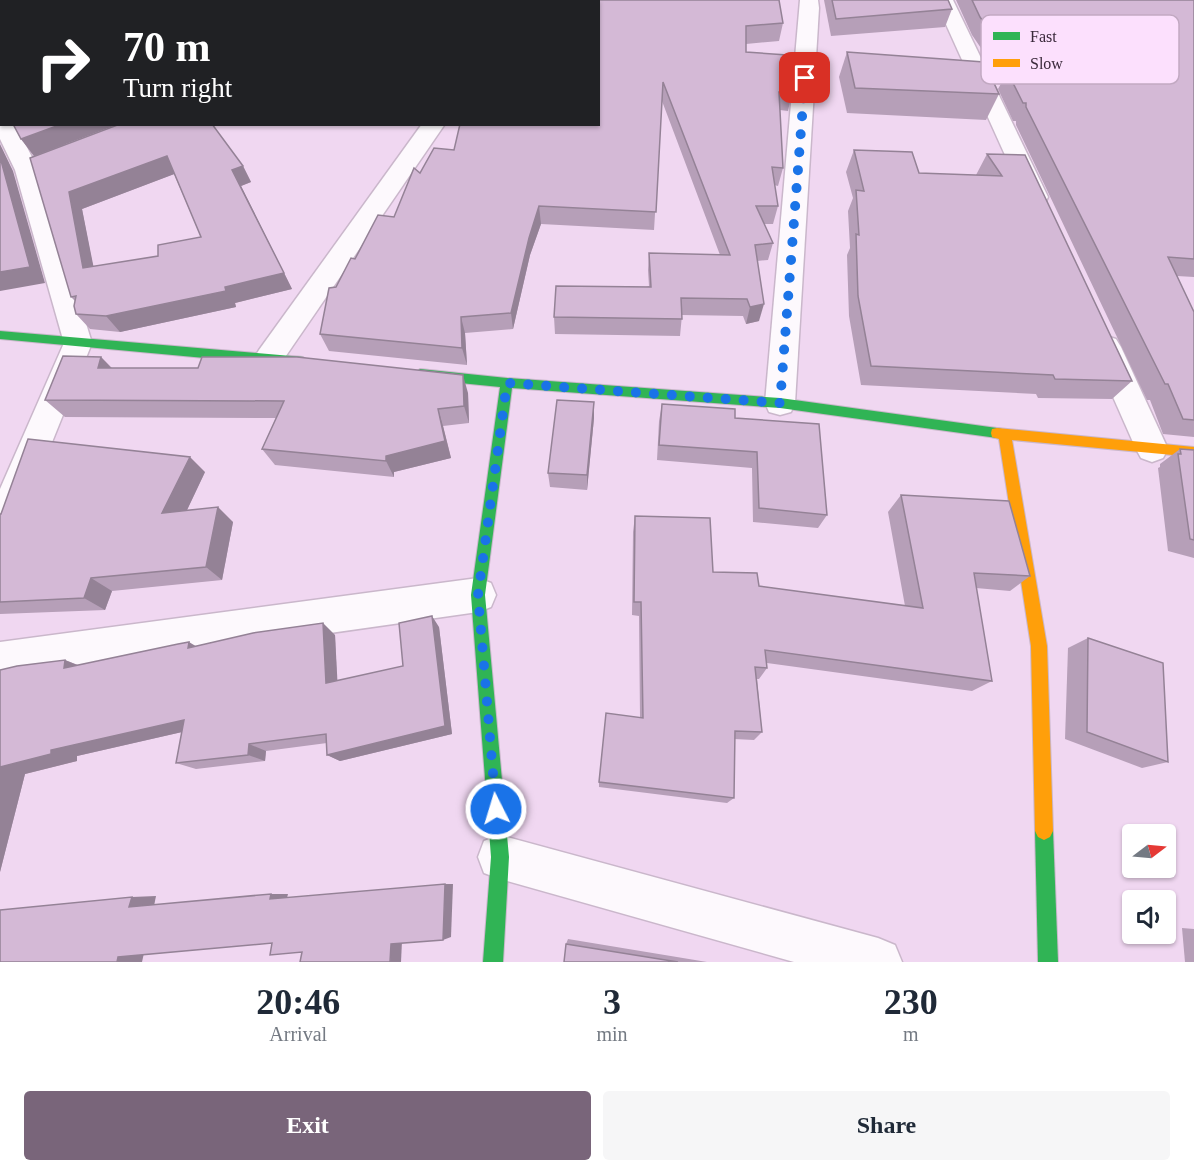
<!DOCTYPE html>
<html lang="en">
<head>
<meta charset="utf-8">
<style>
  :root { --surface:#fff; --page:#f6f6f7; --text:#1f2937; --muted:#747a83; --accent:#79657a }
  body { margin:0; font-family:Georgia,serif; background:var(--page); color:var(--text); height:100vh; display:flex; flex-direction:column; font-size:22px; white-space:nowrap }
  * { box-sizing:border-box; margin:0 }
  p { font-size:20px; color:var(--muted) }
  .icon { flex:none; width:33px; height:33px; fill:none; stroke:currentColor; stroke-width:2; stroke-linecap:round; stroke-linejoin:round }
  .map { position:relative; height:962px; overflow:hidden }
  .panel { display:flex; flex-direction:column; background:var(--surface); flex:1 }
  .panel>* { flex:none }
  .hud { position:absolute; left:0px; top:0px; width:600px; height:126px; box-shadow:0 2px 4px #0004; background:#202124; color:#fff; overflow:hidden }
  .needle { width:39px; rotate:74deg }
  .tools { position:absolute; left:1122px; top:824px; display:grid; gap:12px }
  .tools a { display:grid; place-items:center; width:54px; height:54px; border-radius:6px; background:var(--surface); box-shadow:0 2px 4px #0004; font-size:30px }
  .pin { position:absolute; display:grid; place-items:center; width:51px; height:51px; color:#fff; margin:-26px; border-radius:12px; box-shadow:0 3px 9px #0006 }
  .me { position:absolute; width:66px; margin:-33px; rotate:355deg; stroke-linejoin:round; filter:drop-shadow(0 0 4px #0008) }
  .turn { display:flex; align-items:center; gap:21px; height:126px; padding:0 24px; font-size:27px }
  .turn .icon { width:78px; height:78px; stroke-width:2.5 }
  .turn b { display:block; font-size:42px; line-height:51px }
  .eta { display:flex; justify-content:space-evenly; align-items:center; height:102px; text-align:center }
  .eta b { font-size:36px; font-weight:700; line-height:42px }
  .action { display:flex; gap:12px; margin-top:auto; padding:12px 24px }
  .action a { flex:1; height:69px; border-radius:6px; background:var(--accent); color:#fff; font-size:24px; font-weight:700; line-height:69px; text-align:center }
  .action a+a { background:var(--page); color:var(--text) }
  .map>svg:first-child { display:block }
</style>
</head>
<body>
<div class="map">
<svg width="1194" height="962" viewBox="0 0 1194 962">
  <rect width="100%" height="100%" fill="#f0d7f1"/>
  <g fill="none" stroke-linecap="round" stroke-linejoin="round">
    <defs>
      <g id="street">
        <path d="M800,0h18l1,8 -24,395 -4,9 -11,3 -11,-3 -4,-9z"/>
        <path d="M935,0h18l95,197 -3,6 -9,2 -9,-2 -3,-6z"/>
        <path d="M0,118l2,6h13l18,35 94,-35h33l-3,5 -117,44 52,170 -75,186 -5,11 -12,4v-55l64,-146 -49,-173 -15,-31z"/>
        <path d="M422,124h23l-166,242 -10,3 -10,-3 -5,-8 5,-8z"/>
        <path d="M1106,336l10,3 5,8 47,102 -5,9 -11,4 -11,-4 -5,-9 -45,-102 5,-8z"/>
        <path d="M478,578l13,5 5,12 -5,12 -13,5 -478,68v-38z"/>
        <path d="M500,835l378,103 17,7 7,17h-108l-294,-83 -16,-6 -6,-16 6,-16z"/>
      </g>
      <g id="fast">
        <path d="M0,331l303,26 6,5 -6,5 -303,-28z"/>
        <path d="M420,369l87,9 273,20 217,30 5,1 1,4 -1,4 -5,1 -217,-30 -268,-20 -27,207 24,262 -6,105h-20l8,-105 -20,-262 29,-208 -80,-8 -6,-5z"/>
        <path d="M1044,822l6,3 3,6 5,131h-20l-3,-131 3,-6z"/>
      </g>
      <path id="slow" d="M997,428l197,19v10l-182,-17 35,206 6,185 -3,6 -6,3 -6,-3 -3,-6 -4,-185 -32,-207 -7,-2 -1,-4 1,-4z"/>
    </defs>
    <use href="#street" stroke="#cab7cb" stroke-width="3"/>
    <use href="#fast" stroke="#cab7cb" stroke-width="2"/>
    <use href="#slow" stroke="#cab7cb" stroke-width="2"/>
    <use href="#street" fill="#fdf9fd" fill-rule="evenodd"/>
    <use href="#fast" fill="#30b455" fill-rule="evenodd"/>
    <use href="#slow" fill="#ff9f0a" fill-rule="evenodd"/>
  </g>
  <g fill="#b69fb8" fill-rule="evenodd">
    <path d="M0,0l2,2v117l-2,-2z"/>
    <path d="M177,0h367l3,2h-369z"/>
    <path d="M824,0h124l4,9 -7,18 -114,9z"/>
    <path d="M956,0h238v277l-17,-1 17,36v125l-31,-3 -13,-34h-3l-131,-275v-4h-3l-15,-32 5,-9 -31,-45z"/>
    <path d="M598,2l185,21 -4,18 -33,3v8l46,41 -4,18 -8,-1 3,58 -5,18 -4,-1 4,21 -5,18h-9l9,19 -5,17 -11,1 2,60 -13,3 -3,-8 -61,-1 -2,21 -125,-2 -1,-17 95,-31 -1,-16 1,-17 71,2 -58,-154 -8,129 -113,-6 -11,31 -17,74 -48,4 2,32 -138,-14 -9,-17 16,-47 19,-28 39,-42 26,-44 34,-23z"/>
    <path d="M847,52l152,42 -13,26 -139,-7 -8,-36z"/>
    <path d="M21,139l222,27 8,16 -10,4 51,103 -57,14 1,4 -116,25 -30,-3 -14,-15 -1,-13 -4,-4 -37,-141zM174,174l27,63 -43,19 -65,11 -11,-58z"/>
    <path d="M854,150l65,23 57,2 11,-21 38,1 107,226 -20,18 -74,-1 -2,-4 -175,-9 -12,-69 -2,-61 3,-7 -2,-37 5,-13 -7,-26z"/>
    <path d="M101,357l11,11 356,25 1,30 -26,3 8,32 -57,14v5l-119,-12 -13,-16 14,-31 -211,-1 -20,-17z"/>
    <path d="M594,402v16l-7,72 -37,-3 -2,-14z"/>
    <path d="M662,404l73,14 92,97 -9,13 -65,-6 -1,-54 -95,-8 2,-39z"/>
    <path d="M1180,449l14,1v108l-26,-7 -10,-83 2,-1v-3z"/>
    <path d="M205,472l-18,38 46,12 -11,58 -110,11 -7,19 -105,4v-100z"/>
    <path d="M901,495l129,81 -20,15 -34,-3 16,93 -20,10 -205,-28v5l-8,11h-2l5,53 -8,8 -20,-1v59l-7,5 -128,-16v-5l41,-65 -1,-101 -7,-1 1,-83 2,-16 78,56 46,14 146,20 -17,-94z"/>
    <path d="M439,627l13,107 -112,27 -13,-6v-12l-61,8 -1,10 -69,8 -20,-6 6,-31 -105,24v5l-52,13 -25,98v-202l65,-10 13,5 118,-19 139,-11 2,46 66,-15z"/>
    <path d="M1088,638l80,124 -26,6 -77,-29 3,-91z"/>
    <path d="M1182,928l12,1v33h-9z"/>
    <path d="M568,939l139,23h-143l2,-18z"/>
  </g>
  <g fill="#948296">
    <path d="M360,0h58v2h-66z"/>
    <path d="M62,124h57l-85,32 -13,-17z"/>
    <path d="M0,144l13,27 32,112 -45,8z"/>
    <path d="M167,156l10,17 -95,36 15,75 -14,-16 -14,-76z"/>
    <path d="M243,166l8,16 -10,4 51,103 -57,14 1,4 -116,25 -14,-16 119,-29 7,-117z"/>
    <path d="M539,206l2,18 -11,31 -17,74 -2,-16 18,-75z"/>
    <path d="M764,304l-5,17 -13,3 4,-17z"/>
    <path d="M461,317l4,16 2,32 -5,-17z"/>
    <path d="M101,357l17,18 -20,-7z"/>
    <path d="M463,375l5,18 1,30 -5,-17z"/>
    <path d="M594,402v16l-7,72v-15z"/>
    <path d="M438,409l5,17 8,32 -57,14v5l-8,-16v-5z"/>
    <path d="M190,457l15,15 -26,55 -17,-14z"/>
    <path d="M218,507l15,15 -11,58 -16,-13z"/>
    <path d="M91,578l21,13 -7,19 -21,-12z"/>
    <path d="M432,616l7,11 13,107 -112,27 -13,-6 118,-29z"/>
    <path d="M323,623l12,12 3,57 -12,-9z"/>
    <path d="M189,642l18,11 -19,-5z"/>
    <path d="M65,660l24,10 -25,-2z"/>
    <path d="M184,720l20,7 -127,29v5l-52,13 -25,98v-105l51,-17z"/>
    <path d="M249,744l17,7 -1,10 -17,-6z"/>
    <path d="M445,884h8l-2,53 -8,3z"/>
    <path d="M271,894h17l-1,4 -17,1z"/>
    <path d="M156,896l-2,10 -25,1 3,-10z"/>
    <path d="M402,941l-1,21h-11l1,-18z"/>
    <path d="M144,953l-2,9h-25l1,-5z"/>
  </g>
  <g fill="#d4b9d6" stroke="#948296" stroke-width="1.5" fill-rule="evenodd">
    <path d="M0,0h150l2,2h-150v104h-2z"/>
    <path d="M188,0h172l-8,2h-162z"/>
    <path d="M447,0h97l3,2h-96z"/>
    <path d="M579,0h200l4,23 -37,3v26l41,3 5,38 -13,-1 4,76 -11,-1 6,39h-22l17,37 -18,2 9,59 -14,3 -3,-8 -66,-1 1,21 -128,-2 2,-31 95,1 -2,-34 81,2 -67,-173 -7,130 -117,-6 -10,32 -18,75 -50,4 1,31 -142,-14 9,-46 7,-1 15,-29 4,1 23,-44 16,2 20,-49 6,5 14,-25 20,2 6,-26h138v-122h-19z"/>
    <path d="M832,0h116l4,9 -116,10z"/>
    <path d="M972,0h222v259l-26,-2 26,55v108l-11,-1 -15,-35h-3l-139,-277v-4h-3l-16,-32 12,1 -39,-55z"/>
    <path d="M847,52l137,10 15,32 -144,-6z"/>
    <path d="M13,124h49l-41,15z"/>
    <path d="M120,124h92l31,42 -11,4 52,103 -59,14 1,4 -120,25 -30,-2 -2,-8 2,-10 -5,1 -41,-139zM167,156l34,81 -43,8v11l-75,12 -14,-76z"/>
    <path d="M854,150l58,2 7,21 83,3 -15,-22 38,1 107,226 -77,-2 -2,-4 -182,-9 -13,-70 -2,-62 3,1 -3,-45 8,1z"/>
    <path d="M0,157l30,110 -30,5z"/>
    <path d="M63,356l38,1 -3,11h100l4,-11h95l166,18 1,31 -26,3 7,32 -59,15v5l-124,-12 22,-48 -239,-1z"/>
    <path d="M557,400l37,2 -7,73 -39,-2z"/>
    <path d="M662,404l73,5v9l84,6 8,91 -68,-7 -2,-56 -98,-7z"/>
    <path d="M28,439l162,18 -28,56 56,-6 -12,60 -115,11 -7,20 -84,4v-88h1z"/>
    <path d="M1180,449l14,1v90l-4,-1 -12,-85h3z"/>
    <path d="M901,495l108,6 21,75 -56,-3 18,108 -227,-31 2,18 -12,-1 7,65 -27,-1 -1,67 -135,-16 7,-69 37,5 -2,-116h-7l1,-86 75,2 3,54 44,1 2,13 164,22z"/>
    <path d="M432,616l13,110 -118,29 -1,-21 -77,10 -1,11 -72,8 8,-43 -133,30v4l-51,13v-97l17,-4 48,-6 -1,8 114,-24 11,-2 -1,6 65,-15 70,-10 3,60 77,-17 -4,-43z"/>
    <path d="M1088,638l75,25 5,99 -81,-30z"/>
    <path d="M445,884l-2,56 -52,4 -1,18h-90l2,-10 -32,3 2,-12 -154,14 -1,5h-117v-52l132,-13 -3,10 142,-13 -1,5z"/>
    <path d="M566,944l112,18h-114z"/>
  </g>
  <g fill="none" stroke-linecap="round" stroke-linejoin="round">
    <path stroke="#1a73e8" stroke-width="10" stroke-dasharray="0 18" d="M496,809l-18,-214 29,-212 273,20 25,-325"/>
  </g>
  <rect x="981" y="15" width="198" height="69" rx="9" fill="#fce0fd" stroke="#c2a9c2" stroke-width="1.5"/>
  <rect x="993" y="32" width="27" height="8" fill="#30b455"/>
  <rect x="993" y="59" width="27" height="8" fill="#ff9f0a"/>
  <g font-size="16" fill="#39283a">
    <text x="1030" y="42">Fast</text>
    <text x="1030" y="69">Slow</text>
  </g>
</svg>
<div class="tools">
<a><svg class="needle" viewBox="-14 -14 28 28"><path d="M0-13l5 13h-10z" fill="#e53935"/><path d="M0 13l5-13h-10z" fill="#747a83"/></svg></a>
<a><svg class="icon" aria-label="sound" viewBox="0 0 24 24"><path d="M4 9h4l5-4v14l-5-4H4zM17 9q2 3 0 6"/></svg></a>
</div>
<div class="pin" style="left:805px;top:78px;background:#d93025"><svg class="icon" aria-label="arrive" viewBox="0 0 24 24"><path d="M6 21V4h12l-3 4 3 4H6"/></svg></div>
<svg class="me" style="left:496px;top:809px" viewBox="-20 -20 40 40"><circle r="17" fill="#1a73e8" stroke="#fff" stroke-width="3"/><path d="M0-11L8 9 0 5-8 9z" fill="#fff"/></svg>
<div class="hud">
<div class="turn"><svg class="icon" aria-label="right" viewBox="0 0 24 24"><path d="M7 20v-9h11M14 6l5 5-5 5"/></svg><div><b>70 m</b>Turn right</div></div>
</div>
</div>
<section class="panel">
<div class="eta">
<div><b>20:46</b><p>Arrival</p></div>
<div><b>3</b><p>min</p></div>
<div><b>230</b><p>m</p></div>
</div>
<div class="action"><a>Exit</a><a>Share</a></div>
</section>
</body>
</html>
